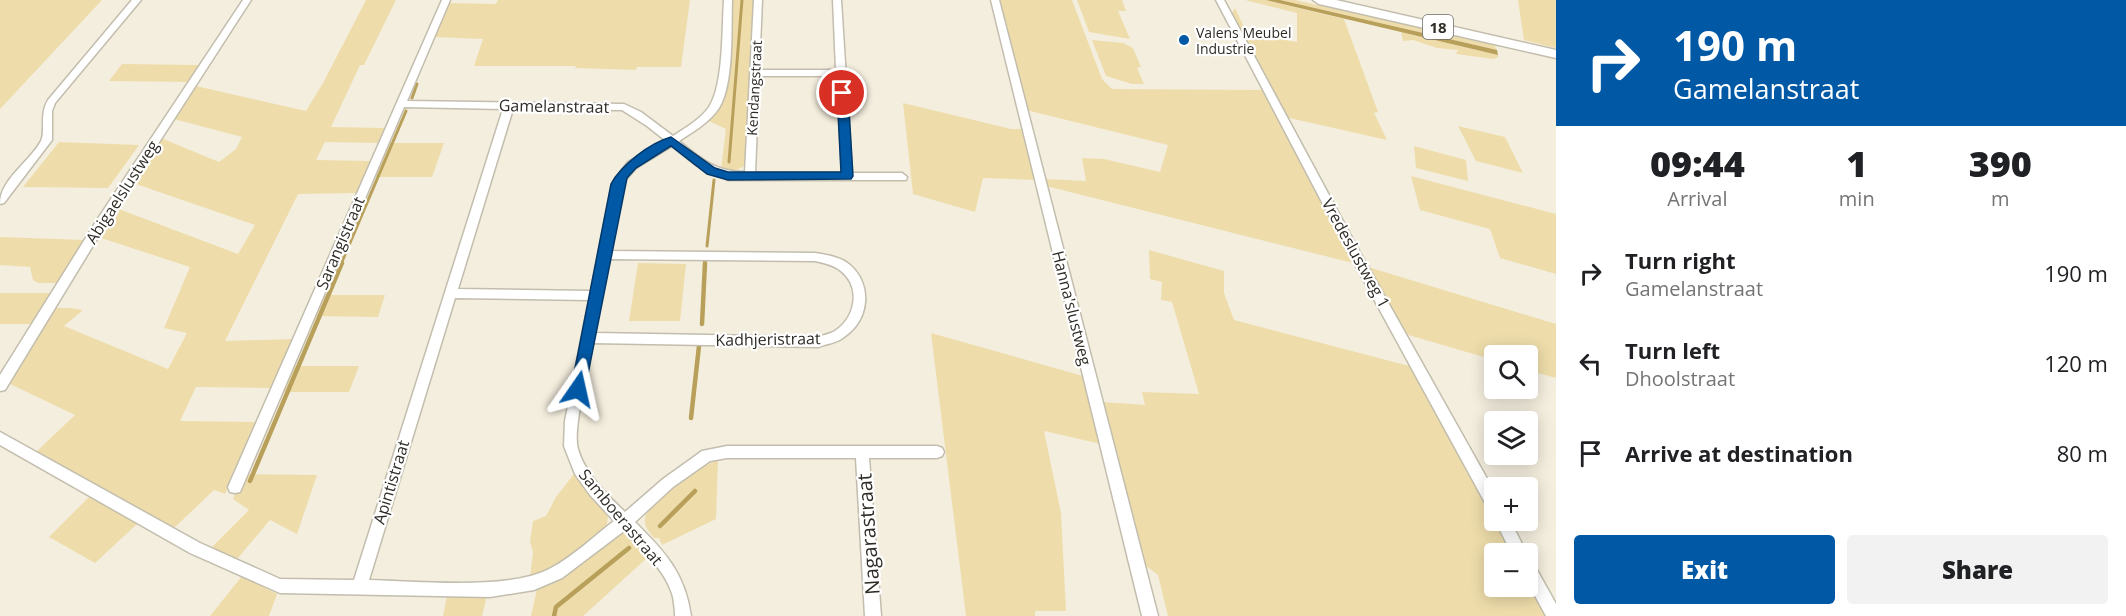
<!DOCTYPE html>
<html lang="en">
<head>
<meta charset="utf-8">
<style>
  :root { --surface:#fff; --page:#f2f2f2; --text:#202124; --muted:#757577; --accent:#0158a5 }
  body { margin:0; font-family:"Open Sans",sans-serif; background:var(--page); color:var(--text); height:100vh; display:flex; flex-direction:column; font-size:22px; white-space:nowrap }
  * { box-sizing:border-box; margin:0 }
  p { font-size:20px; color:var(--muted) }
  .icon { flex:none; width:33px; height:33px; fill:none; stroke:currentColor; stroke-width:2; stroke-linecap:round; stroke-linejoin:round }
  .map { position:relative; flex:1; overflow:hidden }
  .details { display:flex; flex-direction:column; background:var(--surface); width:570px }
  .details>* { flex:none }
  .hud { background:#0158a5; color:#fff; overflow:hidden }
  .tools { position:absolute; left:1484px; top:345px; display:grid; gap:12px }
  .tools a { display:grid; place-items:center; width:54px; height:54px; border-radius:6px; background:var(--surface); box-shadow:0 3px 15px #0003; font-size:30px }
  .pin { position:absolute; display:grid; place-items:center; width:51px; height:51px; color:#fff; margin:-26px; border:3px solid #fff; border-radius:50%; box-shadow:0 2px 6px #0007 }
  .me { position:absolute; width:66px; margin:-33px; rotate:11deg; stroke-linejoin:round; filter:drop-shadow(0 0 4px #0008) }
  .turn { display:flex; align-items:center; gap:21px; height:126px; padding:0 18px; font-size:27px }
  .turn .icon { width:78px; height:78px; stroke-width:2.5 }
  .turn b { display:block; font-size:42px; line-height:51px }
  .eta { display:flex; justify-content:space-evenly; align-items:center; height:102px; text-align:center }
  .eta b { font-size:36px; font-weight:800; line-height:42px }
  .action { display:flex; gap:12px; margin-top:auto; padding:12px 18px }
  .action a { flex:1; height:69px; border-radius:6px; background:var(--accent); color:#fff; font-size:24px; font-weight:800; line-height:69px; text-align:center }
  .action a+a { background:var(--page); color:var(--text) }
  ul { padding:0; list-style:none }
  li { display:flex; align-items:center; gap:18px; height:90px; padding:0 18px }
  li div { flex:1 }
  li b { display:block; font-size:22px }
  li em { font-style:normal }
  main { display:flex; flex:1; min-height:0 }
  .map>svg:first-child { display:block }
</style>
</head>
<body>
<main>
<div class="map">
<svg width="1556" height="616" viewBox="0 0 1556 616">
  <rect width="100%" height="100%" fill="#f4eede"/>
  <g fill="#eeddab">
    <path d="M0,0h102l-102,109z"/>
    <path d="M366,0h30l-32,65h-4l-29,62 54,1 -7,15 -53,-1 -9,18 55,1 -15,32 -58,1 -73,147 69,-2 -21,49 -77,-1 -16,34 76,1 -31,72 -11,-4 -41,39 -138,-76 40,-38 -67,-32 46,-75h17l12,2 -19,16 104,43 19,-36 -23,-5 26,-61 -92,-30 18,-29 122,46 17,-29 -122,-42 28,-45 58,24 17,-13 6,-12 -68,-18 22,-33 110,25 17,-28z"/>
    <path d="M498,0h192l-9,67h-44l-1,3 -61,-2 1,-2h-102l9,-27 -50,-2 15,-34 48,1z"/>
    <path d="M732,0h24l-8,160c-7,12 -15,11 -27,9l5,-40 -17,-8 12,-16 3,-9z"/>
    <path d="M997,0h75l30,79 10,10 150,1 91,173 -307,-77 -1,-7 41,2 -4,-23 22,1 56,13 8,-27 -142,-35z"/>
    <path d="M1077,0h45l4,11h-8l12,28 -41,-7z"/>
    <path d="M1245,0h21l78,19 34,93 -4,1 13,27 -102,-23 -54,-102 4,-7 12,25 50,9v-29z"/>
    <path d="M1280,0h15l199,45 3,5z"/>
    <path d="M1518,0h38v48l-32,-8z"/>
    <path d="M1401,32l97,23v2l-4,2 -38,-5 2,-4 -21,-2 -24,-8 -10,1z"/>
    <path d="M1092,40l31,3 10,5 8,19 -4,1 7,16h-12l-26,-8z"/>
    <path d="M122,64l78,1 -12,17 -79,-1z"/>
    <path d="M903,103l108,26h11l12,51 -51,-2 -8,34 -62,-18z"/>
    <path d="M1458,126l47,11 18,36 -47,-12z"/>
    <path d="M59,142l80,3 -31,43 -85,-1z"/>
    <path d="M386,143h58l-12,34h-60z"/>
    <path d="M1414,146l52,14 2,21 -52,-13z"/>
    <path d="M1411,176l145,38v60l-56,-16 -10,-29 -70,-19z"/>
    <path d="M0,237l85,3 -28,43h-19l-5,-3 -3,-13 -30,-2z"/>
    <path d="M1149,250l75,21v22l10,27 179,47 81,149v4l2,1 18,32 -20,1v32h33v-9l21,39h-380l-10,-41 -13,-10 -42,-163 42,3 -3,-13 57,2 -27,-92 -11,-2 1,-18 -12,-3z"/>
    <path d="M638,263l48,1 -6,57h-51z"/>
    <path d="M1368,267l188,57v54l-29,-8v-14h-33v4l-89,-26z"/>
    <path d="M0,293h53l-20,31h-33z"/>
    <path d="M320,295h65l-7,22 -67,-1z"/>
    <path d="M931,333l152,43 18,68 -57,-13 17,82 5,98h-31v5h-69z"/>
    <path d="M290,366h69l-10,26h-70z"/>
    <path d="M718,460l-2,59 -54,26 -3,-7h-5c-8,-10 -12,-14 -7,-26l44,-40z"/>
    <path d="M244,474l73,1 -20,59 -27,-14 -33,39 -26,-11 38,-38 -16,-11z"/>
    <path d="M574,474c11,11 30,24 33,39 2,7 -1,16 -6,21 -12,13 -55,41 -71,44l3,-26 -3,-10 3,-21 13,-5 10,-19z"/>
    <path d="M91,495l38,22 -1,2 9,5 -42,39 -46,-26z"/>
    <path d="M624,532l10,4 14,21 -65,59h-52l6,-27 16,-5z"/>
    <path d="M242,576l35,18 -8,22h-59z"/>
    <path d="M487,595l-5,21h-39l4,-20z"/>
  </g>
  <path fill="#b8a05a" d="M1266,0h14l217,50 1,5z"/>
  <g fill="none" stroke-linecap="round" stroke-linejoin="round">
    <g stroke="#b8a05a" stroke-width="3">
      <path d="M412,98l5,-14"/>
      <path d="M729,162l13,-162"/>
      <path d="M707,246l7,-66"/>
      <path d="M341,264l65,-153"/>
      <path d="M705,264v-4"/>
    </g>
    <g stroke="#b8a05a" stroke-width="4.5">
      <path d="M702,324l3,-61"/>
      <path d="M691,418l8,-72"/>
      <path d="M250,481l92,-218"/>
      <path d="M660,526l35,-35"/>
      <path d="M554,616l2,-9 73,-59"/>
    </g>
    <defs>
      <g id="minor">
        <path d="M132,0h9l-86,103 -3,8v29l-48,63 -4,1c0,-25 29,-41 41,-63 5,-10 -2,-26 7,-41z"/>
        <path d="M243,0h8l-146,226 -100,164 -5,1v-16l97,-155z"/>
        <path d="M442,0h8l-43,101 217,3 17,8 32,24c12,-8 28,-17 36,-29 15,-23 13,-80 15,-107h8c-1,29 2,84 -13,108 -9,14 -26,24 -40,33 21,18 38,31 66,31l9,-172h8l-3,70h77l-3,-70h8l11,173h50l5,4 -1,3h-178l-32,-15 -24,-19 -36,22 -14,16 -12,67 205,2c12,2 26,4 35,12 23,20 19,56 -6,72 -7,6 -18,7 -26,10l-225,-4c-4,22 -21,88 -15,106 7,25 29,46 47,63l38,-33 39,-28 25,-5h210l5,2 2,4 -2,4 -5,2h-68l12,158h-16l-9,-158h-129l-17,3 -37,26 -38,35c30,30 50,51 56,94h-16c0,-6 -1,-13 -2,-19 -6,-25 -31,-48 -49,-66l-62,47 -28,12 -44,7 -210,-4 -90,-40 -190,-108v-13l200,111 80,36 74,1 149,-471 -99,-2 -164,385 -5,1 -5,-1 -2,-5zM759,76h78l5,97h-87zM513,109l109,1 25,16 19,15 -38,21 -16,22 -21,107 -133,-2zM608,259l207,2c9,2 19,4 26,10 20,16 15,46 -6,60 -5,3 -12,4 -17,6l-223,-4zM455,298l134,2 -24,121 -1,25 11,28 15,21 24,26c-20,15 -40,35 -63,47 -41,23 -134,13 -182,12z"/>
        <path d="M991,0h8l159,616h-16z"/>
        <path d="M1216,0h8l134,249 136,242v21l-5,-2 -142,-260z"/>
        <path d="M1495,520h15l17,34v1l-15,-1z"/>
        <path d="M1527,559l5,2 24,43v12h-10l-19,-35z"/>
      </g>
      <path id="primary" d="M1313,0h23l220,50v8l-237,-54z"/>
    </defs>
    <use href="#minor" stroke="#c2bdad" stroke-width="3"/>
    <use href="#primary" stroke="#c2bdad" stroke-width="3"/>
    <use href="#minor" fill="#fff" fill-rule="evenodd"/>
    <use href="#primary" fill="#fff" fill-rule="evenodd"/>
  </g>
  <path fill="#0158a5" stroke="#01396b" stroke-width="1.5" d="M842,90l6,3 5,83 -2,3 -123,1 -21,-6 -36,-28 -35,22 -9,10 -42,211 -2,4 -5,2 -5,-2 -2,-4 40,-205c10,-19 39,-41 60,-47l44,31 13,4h113l-4,-79z"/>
  <circle fill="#0158a5" stroke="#fff" stroke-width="2" cx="1184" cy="40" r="6"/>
  <g text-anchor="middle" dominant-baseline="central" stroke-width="4.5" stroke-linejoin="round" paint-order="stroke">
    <g font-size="14" fill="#2f2c26" stroke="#fff" text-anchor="start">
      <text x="1196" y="32">Valens Meubel<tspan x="1196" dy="16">Industrie</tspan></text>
    </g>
    <g font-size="14" fill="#2f2c26" stroke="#fff">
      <text transform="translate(754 88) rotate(-87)">Kendangstraat</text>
    </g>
    <rect fill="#fff" stroke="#6d6b67" stroke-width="1.5" x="1423" y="15" width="30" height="24" rx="4.5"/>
    <g font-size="15" font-weight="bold" fill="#2f2c26">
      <text x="1438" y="27">18</text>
    </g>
    <g font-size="16" fill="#2f2c26" stroke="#fff">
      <text transform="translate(554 106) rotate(1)">Gamelanstraat</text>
      <text transform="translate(122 192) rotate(-57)">Abigaelslustweg</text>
      <text transform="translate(340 243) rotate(-67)">Sarangistraat</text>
      <text transform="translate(1356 253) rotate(61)">Vredeslustweg 1</text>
      <text transform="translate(1072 308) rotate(76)">Hanna'slustweg</text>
      <text transform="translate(768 339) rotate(-1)">Kadhjeristraat</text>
      <text transform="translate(391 482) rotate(-73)">Apintistraat</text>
      <text transform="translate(621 517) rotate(50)">Samboerastraat</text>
    </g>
    <g font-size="20" fill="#2f2c26" stroke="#fff">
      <text transform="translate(868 534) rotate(-94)">Nagarastraat</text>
    </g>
  </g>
</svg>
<div class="tools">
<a><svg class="icon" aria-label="search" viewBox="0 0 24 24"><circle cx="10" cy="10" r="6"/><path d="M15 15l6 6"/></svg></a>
<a><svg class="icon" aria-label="layers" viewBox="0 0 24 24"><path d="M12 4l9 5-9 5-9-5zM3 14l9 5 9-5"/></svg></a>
<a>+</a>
<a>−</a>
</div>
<div class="pin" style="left:842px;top:93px;background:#d93025"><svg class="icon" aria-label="arrive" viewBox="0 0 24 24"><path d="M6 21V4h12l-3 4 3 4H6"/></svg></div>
<svg class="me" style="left:578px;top:389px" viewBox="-20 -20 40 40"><path d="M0-17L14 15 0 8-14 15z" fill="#0158a5" stroke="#fff" stroke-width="4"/></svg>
</div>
<section class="details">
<div class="hud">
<div class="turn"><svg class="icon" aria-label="right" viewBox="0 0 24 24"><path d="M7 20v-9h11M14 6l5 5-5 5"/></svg><div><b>190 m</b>Gamelanstraat</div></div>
</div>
<div class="eta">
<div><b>09:44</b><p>Arrival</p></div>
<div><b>1</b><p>min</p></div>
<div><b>390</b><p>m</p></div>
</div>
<ul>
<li><svg class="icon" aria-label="right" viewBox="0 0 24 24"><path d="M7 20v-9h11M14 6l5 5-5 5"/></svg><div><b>Turn right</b><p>Gamelanstraat</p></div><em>190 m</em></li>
<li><svg class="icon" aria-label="left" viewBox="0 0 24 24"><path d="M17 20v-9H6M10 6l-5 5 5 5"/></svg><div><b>Turn left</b><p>Dhoolstraat</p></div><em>120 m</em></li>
<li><svg class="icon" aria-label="arrive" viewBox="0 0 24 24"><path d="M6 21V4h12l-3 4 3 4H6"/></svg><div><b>Arrive at destination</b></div><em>80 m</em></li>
</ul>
<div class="action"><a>Exit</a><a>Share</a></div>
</section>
</main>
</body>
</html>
